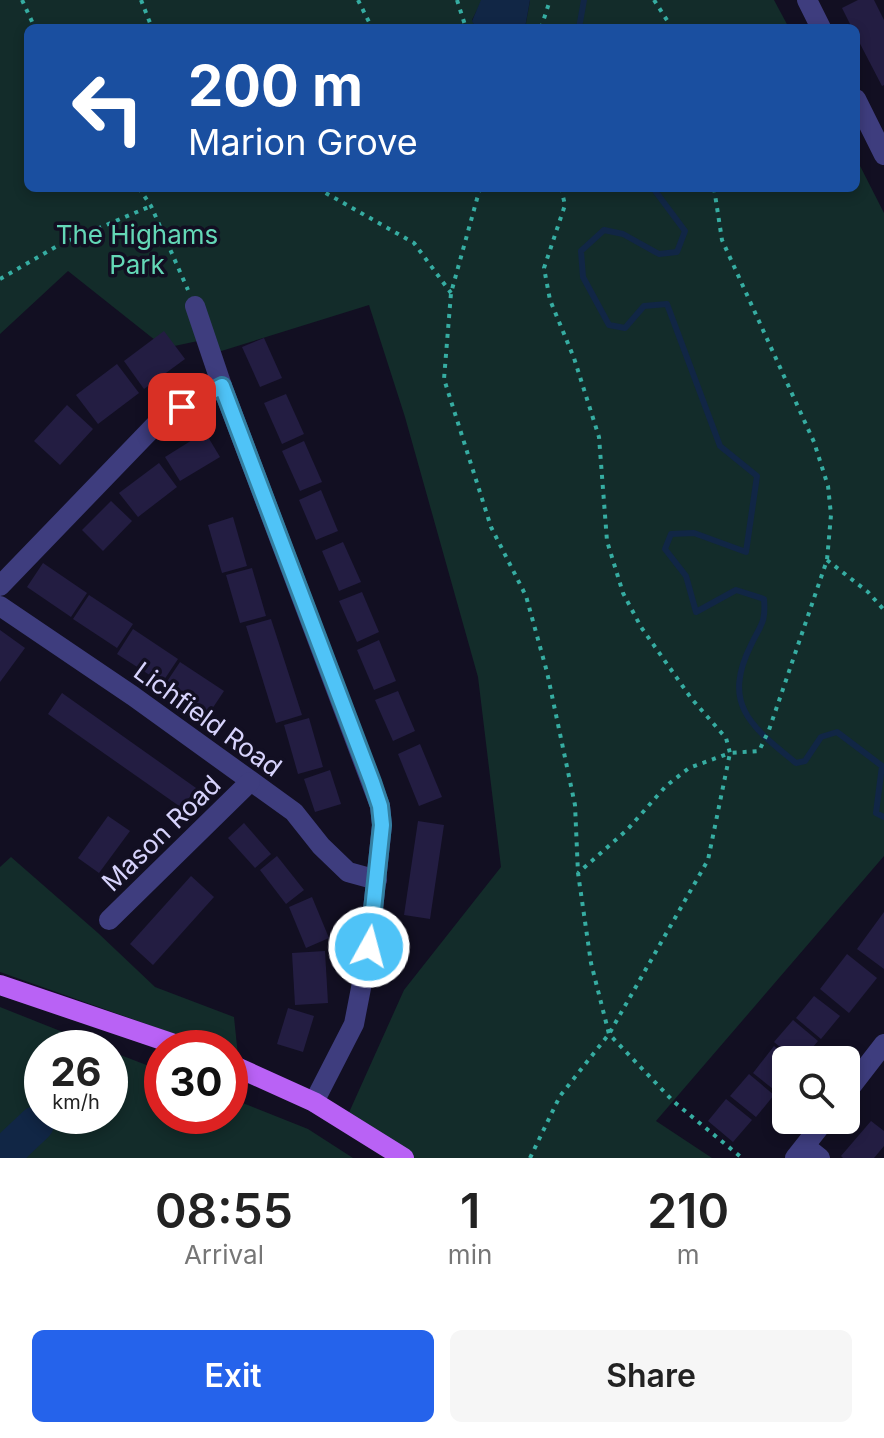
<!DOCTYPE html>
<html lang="en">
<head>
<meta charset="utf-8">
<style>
  :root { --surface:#fff; --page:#f6f6f6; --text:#222; --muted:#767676; --accent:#2563eb }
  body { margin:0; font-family:Inter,sans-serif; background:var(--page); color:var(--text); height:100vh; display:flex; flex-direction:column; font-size:30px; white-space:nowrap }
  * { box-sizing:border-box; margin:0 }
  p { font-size:26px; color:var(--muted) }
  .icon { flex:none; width:44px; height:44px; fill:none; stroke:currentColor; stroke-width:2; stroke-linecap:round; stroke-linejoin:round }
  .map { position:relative; height:1158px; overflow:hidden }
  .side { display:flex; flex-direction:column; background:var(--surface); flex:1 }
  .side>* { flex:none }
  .guide { position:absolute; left:24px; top:24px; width:836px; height:168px; border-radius:12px; box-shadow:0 4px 12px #0003; background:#1a4fa0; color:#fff; overflow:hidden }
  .tools { position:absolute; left:772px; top:1046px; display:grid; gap:16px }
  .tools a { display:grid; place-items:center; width:88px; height:88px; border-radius:12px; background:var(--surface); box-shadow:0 4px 12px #0003; font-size:40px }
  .speed { position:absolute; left:24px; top:1030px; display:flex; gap:16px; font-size:40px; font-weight:700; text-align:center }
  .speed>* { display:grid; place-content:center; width:104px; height:104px; border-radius:50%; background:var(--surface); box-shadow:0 4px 12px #0003; line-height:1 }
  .speed small { font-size:20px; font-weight:400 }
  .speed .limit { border:12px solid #d22; background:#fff; color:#111 }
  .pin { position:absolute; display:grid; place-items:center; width:68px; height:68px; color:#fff; margin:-34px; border-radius:16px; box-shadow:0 4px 12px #0006 }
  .me { position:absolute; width:88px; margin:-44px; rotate:7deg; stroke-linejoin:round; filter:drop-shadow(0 0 6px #0008) }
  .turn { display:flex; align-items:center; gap:28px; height:168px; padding:0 32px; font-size:36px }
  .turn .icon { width:104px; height:104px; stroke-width:2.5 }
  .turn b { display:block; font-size:56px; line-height:68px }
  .eta { display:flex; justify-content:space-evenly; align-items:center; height:136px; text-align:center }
  .eta b { font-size:48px; font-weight:600; line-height:56px }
  .cta { display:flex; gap:16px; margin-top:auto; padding:16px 32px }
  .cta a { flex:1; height:92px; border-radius:12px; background:var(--accent); color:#fff; font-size:32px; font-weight:600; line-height:92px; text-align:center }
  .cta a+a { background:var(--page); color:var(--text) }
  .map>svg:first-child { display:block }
</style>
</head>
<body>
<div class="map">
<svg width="884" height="1158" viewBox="0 0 884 1158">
  <rect width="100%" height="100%" fill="#120f22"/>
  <g fill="#132c2a">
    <path d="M0,0h482l-10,20 4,8h-448v160h828v-30l28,55v643l-228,265 56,37h-300l-65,-41 57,-127 97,-123 -23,-190 -73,-260 -36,-112 -154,48 -3,-15 -47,10 -97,-77 -68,63z"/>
    <path d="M530,0h244l15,28h-264z"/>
    <path d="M11,857l87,76 57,54 79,30 4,39 -8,-2v-6h-16l-214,-76v-105z"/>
    <path d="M0,1007l103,41h-61v68h68v-65l52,20v45h68v-18l78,31 45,29h-353z"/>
  </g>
  <path fill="#112645" d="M481,0h49l-5,28h-49l-4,-7z"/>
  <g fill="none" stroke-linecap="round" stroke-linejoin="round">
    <g stroke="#112645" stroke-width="6">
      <path d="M579,28l5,-28"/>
      <path d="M653,188l32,43 -8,21 -18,2 -36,-20 -19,-4 -23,21 2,26 26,48 16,3 19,-22 23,-2 53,142 37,30 -11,76 -52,-19 -23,1 -6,15 21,27 10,36 40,-22 28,9c2,24 -3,25 -13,46 -30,60 1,82 45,118l9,-2 16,-24 16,-5 45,34 -6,47 8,4"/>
    </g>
    <path stroke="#112645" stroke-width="36" d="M0,1158l36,-34"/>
  </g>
  <g fill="#231d42">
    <path d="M858,0h16l10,20v65l-2,1 -26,-50v-8h-4l-10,-20z"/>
    <path d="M164,331l21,28 -41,30 -20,-28z"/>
    <path d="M264,338l18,40 -22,9 -18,-40z"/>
    <path d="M117,364l22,29 -41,31 -22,-29z"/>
    <path d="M286,394l18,40 -22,10 -18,-41z"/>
    <path d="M67,405l26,24 -33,36 -26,-24z"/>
    <path d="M205,432l15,25 -40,24 -15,-24z"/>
    <path d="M304,441l18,41 -22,9 -18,-40z"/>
    <path d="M159,463l18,24 -39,30 -19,-24z"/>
    <path d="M321,490l17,41 -22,9 -17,-40z"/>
    <path d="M111,501l21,20 -29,30 -21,-21z"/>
    <path d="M233,517l14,49 -25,7 -14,-48z"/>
    <path d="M343,542l18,40 -22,9 -17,-40z"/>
    <path d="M43,563l44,30 -16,24 -44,-30z"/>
    <path d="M252,568l14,48 -26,7 -14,-48z"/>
    <path d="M362,592l17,40 -22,10 -18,-41z"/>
    <path d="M89,595l44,29 -16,24 -44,-29z"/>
    <path d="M271,619l31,96 -26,8 -30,-97z"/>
    <path d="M133,629l45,30 -16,24 -45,-29z"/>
    <path d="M0,630l25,18 -25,34z"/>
    <path d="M379,640l17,41 -22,9 -17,-40z"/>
    <path d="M180,662l44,29 -16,24 -44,-29z"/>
    <path d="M398,691l17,40 -22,10 -18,-41z"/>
    <path d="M62,693l134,95 -14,20 -134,-94z"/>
    <path d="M309,718l14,49 -25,7 -14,-49z"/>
    <path d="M420,744l22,53 -23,9 -21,-52z"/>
    <path d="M330,770l11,34 -26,8 -11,-33z"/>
    <path d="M108,816l22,15 -31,42 -21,-15z"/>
    <path d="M418,821l26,4 -14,94 -26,-4z"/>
    <path d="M244,823l27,31 -16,14 -27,-30z"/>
    <path d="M277,856l27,34 -18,14 -26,-34z"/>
    <path d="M191,876l23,21 -61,68 -23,-21z"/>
    <path d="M312,897l17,41 -23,10 -17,-41z"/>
    <path d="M884,912v57l-27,-20z"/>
    <path d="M325,951l3,52 -33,2 -3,-52z"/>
    <path d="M847,954l30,24 -28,35 -29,-24z"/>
    <path d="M814,996l26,20 -19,23 -25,-21z"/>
    <path d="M288,1008l26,8 -11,36 -26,-8z"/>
    <path d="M793,1020l25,21 -16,19h-6l-22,-18z"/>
    <path d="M774,1046l17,14h-5v23l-8,10 -25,-20z"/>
    <path d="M749,1074l25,21 -18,22 -26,-21z"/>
    <path d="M726,1099l26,21 -19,22 -25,-21z"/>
    <path d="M871,1121l13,10v15l-10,12h-31l-2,-2z"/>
  </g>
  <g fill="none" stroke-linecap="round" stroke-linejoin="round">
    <g stroke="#36ada2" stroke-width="4" stroke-dasharray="4 6" stroke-linecap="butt">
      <path d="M22,0l13,28"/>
      <path d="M141,0l11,28"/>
      <path d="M358,0l14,28"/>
      <path d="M457,0l9,28"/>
      <path d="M654,0l18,28"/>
      <path d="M541,28l9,-28"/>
      <path d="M139,188l12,18 37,84"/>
      <path d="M317,188l97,55 37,50"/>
      <path d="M480,188l-29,105 -7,86 47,148 35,69 21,76 28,133 3,68 13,90 18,71 64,67 69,57"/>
      <path d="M561,188l4,17 -21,63 6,32 24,58 25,79 8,104 16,52 18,34 50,71 35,40 4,15 -41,15 -23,18 -39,44 -49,43"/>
      <path d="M0,279l59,-34 92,-39"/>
      <path d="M827,560l41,32 16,18"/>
      <path d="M530,1158l30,-62 49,-62 99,-174 22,-107 29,-2 10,-21 58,-170 4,-45 -3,-29 -14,-44 -92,-202 -8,-52"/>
    </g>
    <g stroke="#3e3d7e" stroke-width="20">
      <path d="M807,0l14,28"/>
      <path d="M856,99l28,56"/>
      <path d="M195,306l27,80 158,420 2,19 -13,122 -15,77 -40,78"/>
      <path d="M0,586l163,-169 59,-31"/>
      <path d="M0,606l133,90 161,116 27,34 27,26 29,8"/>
      <path d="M109,920l141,-138"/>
      <path d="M805,1146l15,12"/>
    </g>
    <g stroke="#3e3d7e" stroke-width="20">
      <path d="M846,1093l38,-49"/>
      <path d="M795,1158l30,-38"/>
    </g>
    <g stroke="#b962f5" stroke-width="20">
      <path d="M0,985l186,63"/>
      <path d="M230,1064l84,38 90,56"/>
    </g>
  </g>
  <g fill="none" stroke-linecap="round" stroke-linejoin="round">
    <defs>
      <path id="route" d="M182,407l40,-21 150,396 8,24 2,19 -13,122"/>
    </defs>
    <use href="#route" stroke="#337fa1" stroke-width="20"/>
    <use href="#route" stroke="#4fc3f7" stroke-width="14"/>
  </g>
  <g text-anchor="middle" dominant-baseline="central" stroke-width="7" stroke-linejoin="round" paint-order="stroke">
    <g font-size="26" fill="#64d8b7" stroke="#120f22">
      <text x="137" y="234">The Highams<tspan x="137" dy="30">Park</tspan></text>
    </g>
    <g font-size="26" fill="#d7d3fc" stroke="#120f22">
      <text transform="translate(208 719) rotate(36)">Lichfield Road</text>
      <text transform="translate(161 833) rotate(-44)">Mason Road</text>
    </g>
  </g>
</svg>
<div class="tools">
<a><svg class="icon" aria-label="search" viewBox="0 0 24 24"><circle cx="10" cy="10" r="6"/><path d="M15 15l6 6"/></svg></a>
</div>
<div class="speed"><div>26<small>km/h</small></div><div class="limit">30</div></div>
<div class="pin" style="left:182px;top:407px;background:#d93025"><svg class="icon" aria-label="arrive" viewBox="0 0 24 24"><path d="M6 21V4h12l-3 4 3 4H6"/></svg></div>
<svg class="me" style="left:369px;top:947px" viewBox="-20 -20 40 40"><circle r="17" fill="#4fc3f7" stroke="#fff" stroke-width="3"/><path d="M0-11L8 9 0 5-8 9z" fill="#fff"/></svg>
<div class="guide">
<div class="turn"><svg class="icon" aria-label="left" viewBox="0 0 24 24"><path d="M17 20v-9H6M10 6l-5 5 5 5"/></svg><div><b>200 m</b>Marion Grove</div></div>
</div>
</div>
<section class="side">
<div class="eta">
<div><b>08:55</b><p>Arrival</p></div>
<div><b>1</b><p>min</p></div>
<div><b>210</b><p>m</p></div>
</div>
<div class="cta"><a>Exit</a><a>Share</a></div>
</section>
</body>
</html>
